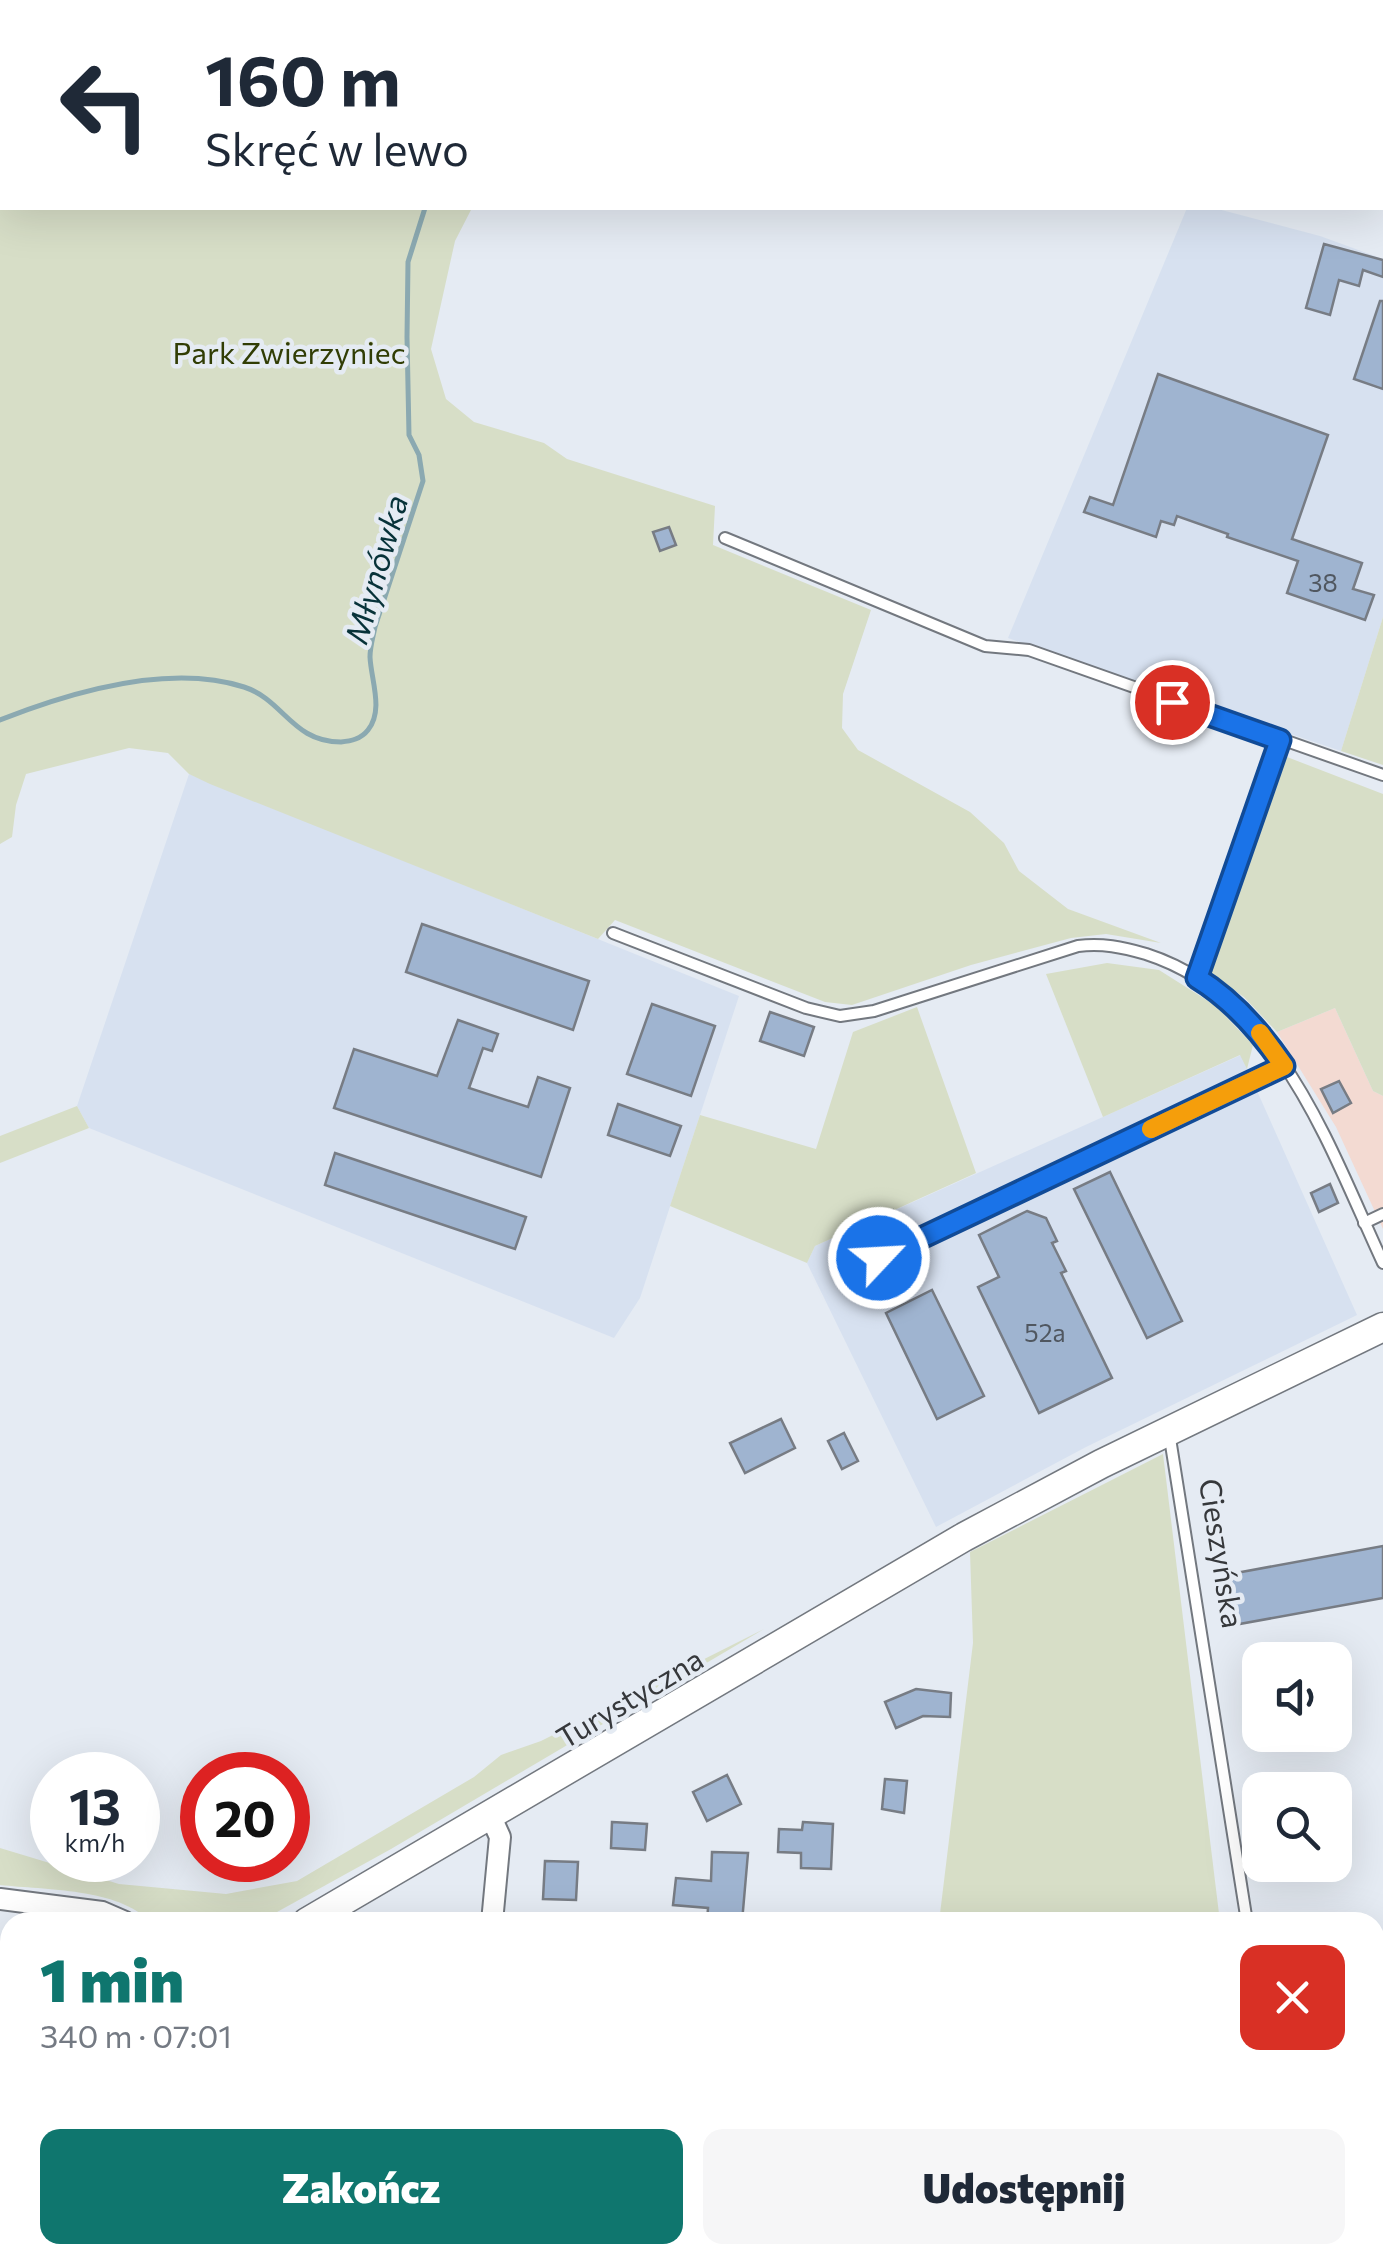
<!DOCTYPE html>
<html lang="pl">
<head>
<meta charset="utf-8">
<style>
  :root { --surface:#fff; --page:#f6f6f7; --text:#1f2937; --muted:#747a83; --accent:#0f766e }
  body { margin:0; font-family:Commissioner,sans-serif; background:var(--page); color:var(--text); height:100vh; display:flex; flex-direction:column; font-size:38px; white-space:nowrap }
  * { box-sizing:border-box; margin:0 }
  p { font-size:32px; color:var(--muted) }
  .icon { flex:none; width:55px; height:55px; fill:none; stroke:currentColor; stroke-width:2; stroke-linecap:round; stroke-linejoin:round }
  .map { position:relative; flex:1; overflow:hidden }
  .details { position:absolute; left:0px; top:1912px; width:1385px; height:352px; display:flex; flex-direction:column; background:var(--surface); border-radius:30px 30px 0 0; box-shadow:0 10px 40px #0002 }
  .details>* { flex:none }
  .top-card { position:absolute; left:0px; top:0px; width:1385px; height:210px; box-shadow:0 10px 40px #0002; background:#fff; color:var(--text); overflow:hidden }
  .controls { position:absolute; left:1242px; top:1642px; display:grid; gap:20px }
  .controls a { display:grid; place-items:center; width:110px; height:110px; border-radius:20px; background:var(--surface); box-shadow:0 10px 40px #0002; font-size:50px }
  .speed { position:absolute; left:30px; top:1752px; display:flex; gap:20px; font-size:50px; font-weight:700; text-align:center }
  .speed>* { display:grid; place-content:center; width:130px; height:130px; border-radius:50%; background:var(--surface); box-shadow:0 10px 40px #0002; line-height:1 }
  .speed small { font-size:25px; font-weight:400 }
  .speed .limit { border:15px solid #d22; background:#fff; color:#111 }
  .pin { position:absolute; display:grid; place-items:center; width:85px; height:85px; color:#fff; margin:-42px; border:5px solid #fff; border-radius:50%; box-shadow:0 2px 10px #0007 }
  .me { position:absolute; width:110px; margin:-55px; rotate:65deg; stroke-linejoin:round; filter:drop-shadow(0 0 8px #0008) }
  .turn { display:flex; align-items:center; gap:35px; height:210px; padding:0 40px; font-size:45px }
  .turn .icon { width:130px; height:130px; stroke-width:2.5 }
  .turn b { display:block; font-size:70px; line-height:85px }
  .round { display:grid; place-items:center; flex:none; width:105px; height:105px; border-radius:20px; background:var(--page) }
  .summary { display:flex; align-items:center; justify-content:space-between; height:170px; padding:0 40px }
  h1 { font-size:60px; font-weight:800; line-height:75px; color:var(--accent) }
  .button { display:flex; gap:20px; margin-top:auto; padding:20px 40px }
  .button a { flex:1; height:115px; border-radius:20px; background:var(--accent); color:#fff; font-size:40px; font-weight:800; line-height:115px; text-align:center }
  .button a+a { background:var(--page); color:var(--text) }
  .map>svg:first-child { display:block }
</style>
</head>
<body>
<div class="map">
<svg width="1383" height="2264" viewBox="0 0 1383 2264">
  <rect width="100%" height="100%" fill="#e5ebf3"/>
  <path fill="#f3dad2" d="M1335,1008l38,83 10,5v133l-47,-102 -59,-95z"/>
  <g fill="#d7e1f0">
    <path d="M1187,208h27l106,28 63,23v358l-42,134 -333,-113z"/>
    <path d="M189,774l550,222 -99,302 -26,40 -525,-210 -12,-22z"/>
    <path d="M1241,1055l116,260 -271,132 -150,80 -129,-264 8,-17z"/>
  </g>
  <g fill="#d7dec7">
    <path d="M0,0l59,2h-57v206h470l-17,33 -24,108 15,50 28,23 70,21 23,16 148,47 -2,39 158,65 -28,84 -1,34 16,22 112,62 34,31 15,28 49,38 93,34 -55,-9 -35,4 -100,27 -119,40 -27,-3 -210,-82 -17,19 -388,-155 -21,-10 -21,-21 -39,-5 -103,26 -10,31 -4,32 -12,7z"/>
    <path d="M1383,617v148l-42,-14z"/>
    <path d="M1287,757l96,37v302l-10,-5 -38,-83 -58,24 -33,-35 -37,-25 70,-202z"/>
    <path d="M1107,963l52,7 57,36 37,39 -6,24 -7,-14 -137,62 -57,-143z"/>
    <path d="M917,1007l59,166 -161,73 -8,17 -137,-57 30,-91 116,34 37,-117z"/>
    <path d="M77,1106l12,22 -89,35v-27z"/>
    <path d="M1163,1454l57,468h-281l34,-279 -3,-91z"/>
    <path d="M764,1629l-373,220 -132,73h-109c-31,-34 -105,-32 -150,-37v-37l119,36 107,10 71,-13 177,-104 27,-22 40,-14z"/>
  </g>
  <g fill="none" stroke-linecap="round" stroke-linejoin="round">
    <g stroke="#8ba9b1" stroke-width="5">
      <path d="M507,2l2,-2"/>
      <path d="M0,720c71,-28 169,-57 244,-33 40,13 48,55 97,55 10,-1 20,-3 27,-12 16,-20 3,-50 2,-73 0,-10 3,-20 5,-30l48,-146 -4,-26 -10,-20 -2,-98 1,-75 17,-54"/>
    </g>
  </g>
  <g fill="#9fb4d0" stroke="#777c84" stroke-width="2.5">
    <path d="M1324,244l59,16v17l-20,-7 -4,16 -20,-6 -9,35 -24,-7z"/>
    <path d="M1380,301h3v88l-29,-10z"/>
    <path d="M1158,374l170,61 -36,104 70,24 -9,26 21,6 -9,25 -78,-27 11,-32 -71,-24 1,-3 -51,-18 -3,9 -13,-4 -5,16 -72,-25 6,-15 23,8z"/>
    <path d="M669,527l7,18 -16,6 -7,-19z"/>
    <path d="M422,924l167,57 -16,49 -167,-58z"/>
    <path d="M652,1004l63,22 -24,70 -64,-22z"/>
    <path d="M770,1012l44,15 -10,29 -44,-15z"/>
    <path d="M458,1020l40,14 -6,17 -9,-3 -14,40 59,19 10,-30 32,11 -29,89 -207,-69 20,-59 83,27z"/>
    <path d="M1339,1081l12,22 -18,10 -12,-24z"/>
    <path d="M618,1104l63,22 -11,30 -62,-21z"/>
    <path d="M335,1153l191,64 -11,32 -190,-64z"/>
    <path d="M1110,1172l72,149 -35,17 -73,-149z"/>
    <path d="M1330,1184l8,19 -19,9 -8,-19z"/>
    <path d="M893,1210l7,14 -15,8 3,7 -14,6 -11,-22z"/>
    <path d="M1027,1211l19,7 11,23 -5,2 14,28 -5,2 51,105 -73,35 -61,-126 21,-10 -20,-42z"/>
    <path d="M932,1290l52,106 -47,23 -51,-106z"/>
    <path d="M781,1419l14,29 -50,25 -15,-30z"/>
    <path d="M844,1433l14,28 -16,8 -14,-28z"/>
    <path d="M1383,1546v52l-149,27 -9,-50z"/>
    <path d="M916,1689l35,4 -1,24 -27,-1 -27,12 -11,-26z"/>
    <path d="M727,1775l14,29 -34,17 -14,-29z"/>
    <path d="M885,1779l22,2 -3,32 -22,-4z"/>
    <path d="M612,1822l35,2 -2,26 -34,-2z"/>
    <path d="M803,1822l30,2 -2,45 -30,-1v-15l-23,-1 1,-23 23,1z"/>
    <path d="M712,1852l36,1 -6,69h-35l1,-14 -35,-3 3,-27 35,3z"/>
    <path d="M545,1861l33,1 -2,38 -33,-1z"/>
  </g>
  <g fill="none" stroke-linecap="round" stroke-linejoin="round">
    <defs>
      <g id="lane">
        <path d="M725,538l260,108 44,4 354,125"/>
        <path d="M613,933l193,75 34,8 34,-5 204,-65c24,-3 44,1 68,8 134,43 183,193 237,309"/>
        <path d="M1197,978l83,-238"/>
        <path d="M1364,1223l19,-9"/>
        <path d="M879,1258l405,-192"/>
        <path d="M1169,1432l78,490"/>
        <path d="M1299,2255l2,9"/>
      </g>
      <g id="street">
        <path d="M491,1817l9,20 -8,85"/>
        <path d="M0,1899l102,13 23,10"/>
        <path d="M457,2264l1,-9"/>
      </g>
      <g id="secondary">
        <path d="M307,1922l657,-385 137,-73 282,-137"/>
        <path d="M0,2070l10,-4"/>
      </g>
    </defs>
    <use href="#lane" stroke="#73787f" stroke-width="14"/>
    <use href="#street" stroke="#73787f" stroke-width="24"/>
    <use href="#secondary" stroke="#73787f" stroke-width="31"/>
    <use href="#lane" stroke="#fff" stroke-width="10"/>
    <use href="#street" stroke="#fff" stroke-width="20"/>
    <use href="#secondary" stroke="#fff" stroke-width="28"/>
  </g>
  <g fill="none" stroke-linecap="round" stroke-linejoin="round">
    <defs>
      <path id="route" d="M879,1258l405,-192c-24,-35 -51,-66 -87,-88l83,-238 -108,-38"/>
    </defs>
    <use href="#route" stroke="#114b97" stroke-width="25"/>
    <use href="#route" stroke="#1a73e8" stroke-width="18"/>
    <path stroke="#f59e0b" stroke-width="18" d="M1151,1129l133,-63 -24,-33"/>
  </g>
  <g text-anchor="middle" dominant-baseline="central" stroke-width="9" stroke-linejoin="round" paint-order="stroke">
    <g font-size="25" fill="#505760">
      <text x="1323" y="582">38</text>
      <text x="1045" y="1332">52a</text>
    </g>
    <g font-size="30" fill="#313d05" stroke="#e5ebf3">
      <text x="289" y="351">Park Zwierzyniec</text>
    </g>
    <g font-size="30" fill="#36383b" stroke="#e5ebf3">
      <text transform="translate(1223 1553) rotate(81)">Cieszyńska</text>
      <text transform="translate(629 1697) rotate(-31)">Turystyczna</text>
    </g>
    <g font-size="32" font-style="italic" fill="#073239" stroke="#e5ebf3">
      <text transform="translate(375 569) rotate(-74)">Młynówka</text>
    </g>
  </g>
</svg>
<div class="controls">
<a><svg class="icon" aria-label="sound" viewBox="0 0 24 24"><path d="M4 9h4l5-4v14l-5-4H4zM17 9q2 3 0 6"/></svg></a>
<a><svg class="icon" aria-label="search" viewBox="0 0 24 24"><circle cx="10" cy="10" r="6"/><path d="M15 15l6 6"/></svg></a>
</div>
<div class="speed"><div>13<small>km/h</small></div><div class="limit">20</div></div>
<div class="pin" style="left:1172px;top:702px;background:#d93025"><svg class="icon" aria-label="arrive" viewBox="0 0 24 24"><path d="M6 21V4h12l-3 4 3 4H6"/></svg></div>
<svg class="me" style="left:879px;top:1258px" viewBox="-20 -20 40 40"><circle r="17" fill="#1a73e8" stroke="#fff" stroke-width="3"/><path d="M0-11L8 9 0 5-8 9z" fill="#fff"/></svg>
<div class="top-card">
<div class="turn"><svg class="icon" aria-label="left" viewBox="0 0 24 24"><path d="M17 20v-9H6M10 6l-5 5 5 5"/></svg><div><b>160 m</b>Skręć w lewo</div></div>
</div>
<section class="details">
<div class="summary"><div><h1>1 min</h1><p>340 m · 07:01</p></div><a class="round" style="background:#d93025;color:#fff"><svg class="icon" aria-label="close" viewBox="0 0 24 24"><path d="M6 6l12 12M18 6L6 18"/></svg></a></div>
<div class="button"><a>Zakończ</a><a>Udostępnij</a></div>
</section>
</div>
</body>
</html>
